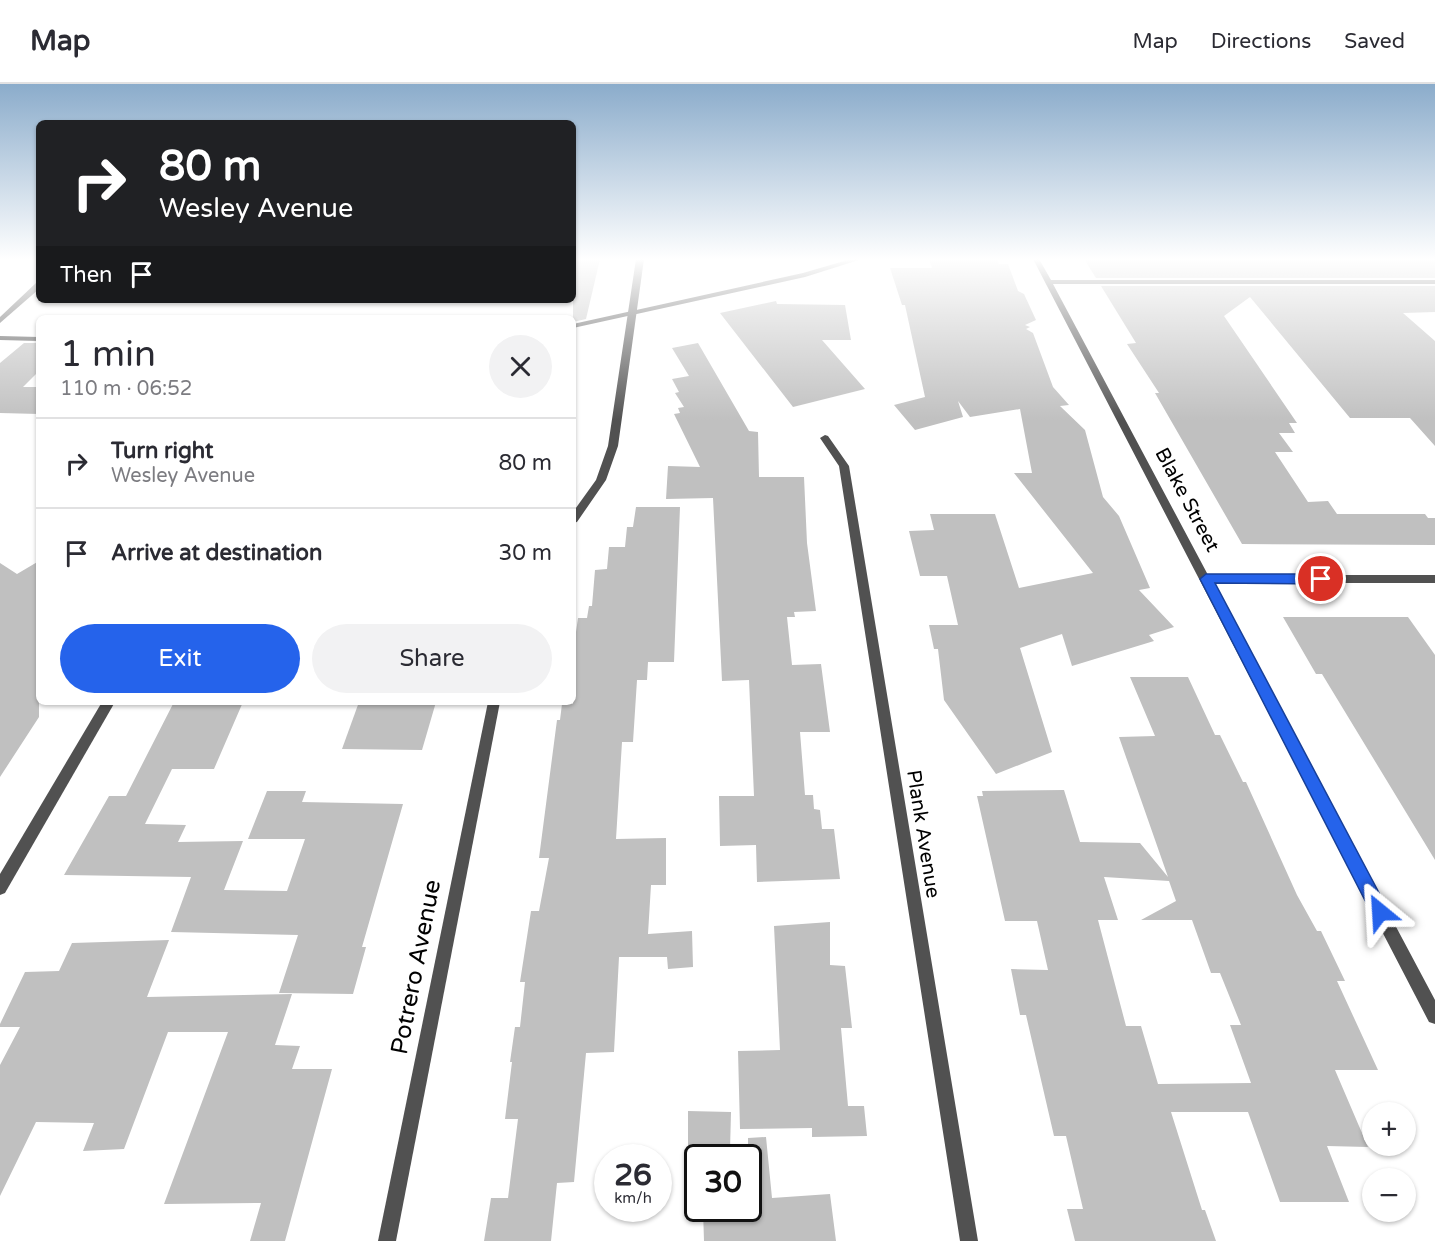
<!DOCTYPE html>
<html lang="en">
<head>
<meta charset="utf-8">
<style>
  :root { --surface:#fff; --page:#f2f2f3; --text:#2b2b33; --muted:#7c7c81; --line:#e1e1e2; --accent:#2563eb }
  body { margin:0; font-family:"Varela Round",sans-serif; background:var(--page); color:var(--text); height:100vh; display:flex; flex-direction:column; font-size:22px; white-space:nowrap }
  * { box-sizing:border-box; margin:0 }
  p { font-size:20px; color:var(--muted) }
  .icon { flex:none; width:33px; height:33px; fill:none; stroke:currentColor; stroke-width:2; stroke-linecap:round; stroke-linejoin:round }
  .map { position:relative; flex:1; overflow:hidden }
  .panel { position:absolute; left:36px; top:231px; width:540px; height:390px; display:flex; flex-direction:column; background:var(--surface); border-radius:9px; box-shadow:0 2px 4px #0004 }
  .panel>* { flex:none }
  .top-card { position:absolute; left:36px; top:36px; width:540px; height:183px; border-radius:9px; box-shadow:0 2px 4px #0004; background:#202124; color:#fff; overflow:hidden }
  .controls { position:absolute; left:1362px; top:1018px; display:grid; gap:12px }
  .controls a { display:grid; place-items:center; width:54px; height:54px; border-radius:50%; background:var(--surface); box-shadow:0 2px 4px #0004; font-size:30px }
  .speed { position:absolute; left:594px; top:1060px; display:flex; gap:12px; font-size:30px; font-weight:700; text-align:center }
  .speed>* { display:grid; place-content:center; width:78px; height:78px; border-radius:50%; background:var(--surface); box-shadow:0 2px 4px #0004; line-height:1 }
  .speed small { font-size:15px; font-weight:400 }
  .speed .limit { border:3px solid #111; border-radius:9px; background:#fff; color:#111 }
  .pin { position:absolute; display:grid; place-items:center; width:51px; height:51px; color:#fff; margin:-26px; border:3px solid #fff; border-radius:50%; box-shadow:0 2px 6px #0007 }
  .me { position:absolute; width:66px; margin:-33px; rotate:333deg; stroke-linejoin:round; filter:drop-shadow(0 0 4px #0008) }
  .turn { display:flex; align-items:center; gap:21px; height:126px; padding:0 24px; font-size:27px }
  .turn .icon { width:78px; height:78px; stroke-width:2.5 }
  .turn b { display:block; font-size:42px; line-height:51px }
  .then { display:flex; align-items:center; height:57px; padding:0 24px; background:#0003; gap:12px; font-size:22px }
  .round { display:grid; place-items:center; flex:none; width:63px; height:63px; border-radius:32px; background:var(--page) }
  .headline { display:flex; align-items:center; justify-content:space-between; height:102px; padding:0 24px }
  h1 { font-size:36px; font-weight:600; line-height:45px }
  .action { display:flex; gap:12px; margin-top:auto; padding:12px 24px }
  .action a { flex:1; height:69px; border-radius:36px; background:var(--accent); color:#fff; font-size:24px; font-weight:600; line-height:69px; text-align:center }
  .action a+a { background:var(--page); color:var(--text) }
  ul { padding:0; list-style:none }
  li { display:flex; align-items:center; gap:18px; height:90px; padding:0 24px; border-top:2px solid var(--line) }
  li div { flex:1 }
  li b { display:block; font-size:22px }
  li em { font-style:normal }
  header { display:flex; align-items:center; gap:36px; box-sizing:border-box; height:84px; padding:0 30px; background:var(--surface); border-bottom:2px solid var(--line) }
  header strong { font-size:28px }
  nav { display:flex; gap:33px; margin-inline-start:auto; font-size:21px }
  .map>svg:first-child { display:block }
</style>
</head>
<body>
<header>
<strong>Map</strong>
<nav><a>Map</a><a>Directions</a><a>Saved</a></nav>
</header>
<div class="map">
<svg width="1435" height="1157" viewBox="0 0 1435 1157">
  <rect width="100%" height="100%" fill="#fff"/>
  <g fill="#c0c0c0" fill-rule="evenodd">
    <path d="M573,175h27l-14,60 -13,3z"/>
    <path d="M929,175h68l2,5h9l10,27 6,3 12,26 -11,5 5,2 -4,2 7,4 20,54 16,18 -9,1 25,24 18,67 16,19 31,72 -11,2 35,37 -25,8 5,6 -82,25 -10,-32 -42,14 32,104 -56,22 -52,-74 -6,-51h-4l-5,-24h29l-11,-49h-27l-11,-45 25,-1 -4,-16h65l24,74 74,-15 -79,-100h18l-12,-64 -50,8 -12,-16 5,16 -48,13 -21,-25 31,-8 -20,-92h-3l-12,-37h42z"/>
    <path d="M1084,175h351v19h-339z"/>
    <path d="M1101,202h334v26l-32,1 32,28v105l-25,-28h-60l-100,-121 -26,19 73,107h-8l6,10h-16l14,19h-18l33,50 20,-1 9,13h88l3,4h7v27l-193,-1 -87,-151h4l-32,-49 9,-1z"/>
    <path d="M776,217l1,3 68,1 6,35h-29l43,49 -72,18 -73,-94z"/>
    <path d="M24,259h15v28l-16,16h16v27l-39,-1v-50z"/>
    <path d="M698,259l51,88 9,1 1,45h45l3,66 9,68 -22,1 1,5h-8l5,48 29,-1 9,68h-30l5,63h8l1,14 6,1 2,19h12l6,50 -83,3 -1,-37 -36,1 -1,-50h35l-5,-116 -27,1 -9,-183 -47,1 2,-33 32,1 -26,-53 6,-1 -2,-5 6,-1 -9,-14 4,-1 -7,-13 17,-3 -17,-28z"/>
    <path d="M636,423h44l-6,155h-26l-1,18h-10l-4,62h-11l-6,97 50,-1v47h-15l-3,49 44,-3 1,36 -25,2 -1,-12h-48l-5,95 -28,1 -12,129 -17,1 -6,58h-67l7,-43h17l10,-79h-13l7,-57h-2l5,-35h5l5,-45h-5l11,-71h8l10,-53h-10l18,-138h3l2,-16h11v-51l5,-35h9l2,-12h3l3,-36 12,-1 2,-22h16l2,-20h6z"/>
    <path d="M39,477v156l-39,60v-214l17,11z"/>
    <path d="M1283,533h125l27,38v205l-113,-186h-6z"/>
    <path d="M1130,593h58l27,58h5l23,47h3l51,113 20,36h4l24,50h-8l41,89h-43l33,77 -41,-1 22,56h-69l-32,-90h-77l31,98h3l11,31h-141l-8,-32h16l-17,-73h-12l-28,-121h-6l-9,-46 37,1 -11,-49h-32l-28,-125h6l-1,-5 82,-1 16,52 60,1 28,34 -49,-140 36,-1zM1104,793l65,4 7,20 -35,19h51l19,53h9l21,52h-11l21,58 -93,1 -17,-58h-15l-28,-106h20z"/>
    <path d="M174,618h69l-29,67h-42l-27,55 41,1 -8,17 65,-1 -19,49 63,1 18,-52h-57l19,-48h39l-4,11 101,2 -41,143h4l-13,47 -74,-1 19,-58 -127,-3 20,-55 -127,-2 45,-79h17z"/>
    <path d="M359,618h77l-14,48 -80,-1z"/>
    <path d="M830,838v43l15,1 7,62h-11l7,78h16l3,30 -55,1v-9l-72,1 -2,-78 42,-1 -6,-124z"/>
    <path d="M169,856l-22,57 145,-3 -17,51 25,1 -8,23h40l-47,172h-35l11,-38 -97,1 64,-172h-60l-44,117 -41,2 11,-28 -58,-1 -36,74v-131l20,-38h-20v-3l25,-52 34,-1 13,-28z"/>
    <path d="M688,1027l43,1 -1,38h-42z"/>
    <path d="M766,1053l6,61 58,-4 6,47h-132l-1,-32h45v-71z"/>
  </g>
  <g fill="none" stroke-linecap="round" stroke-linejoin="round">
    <g fill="#515151" fill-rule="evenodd">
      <path d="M851,175h11l-57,18 -232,51v-4l230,-51z"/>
      <path d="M1033,175h6l12,21h384v4h-382l155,291h227v8h-222l222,417v24l-6,-2z"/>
      <path d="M36,199h3v6l-39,34v-6z"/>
      <path d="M0,252l39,1v4l-39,-1z"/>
      <path d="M825,351l3,1 21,30 129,775h-18l-121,-775 -19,-28z"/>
      <path d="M102,618h13l-110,191 -5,2v-21z"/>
    </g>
    <g fill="#515151" fill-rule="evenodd">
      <path d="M636,175h8l-26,187 -12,34 -29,42 -4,1v-11l23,-32 12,-34z"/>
      <path d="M488,618h12l-104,539h-18z"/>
    </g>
  </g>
  <linearGradient id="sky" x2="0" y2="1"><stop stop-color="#8baccb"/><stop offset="0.52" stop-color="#fff"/><stop offset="1" stop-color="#fff" stop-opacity="0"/></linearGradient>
  <rect width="1435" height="337" fill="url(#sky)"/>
  <path fill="#2563eb" stroke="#184099" stroke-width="1.5" d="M1206,490h115l6,5 -6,5 -106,-1 171,323 3,6 -3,6 -6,2 -6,-2 -174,-339z"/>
  <g text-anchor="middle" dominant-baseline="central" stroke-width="6" stroke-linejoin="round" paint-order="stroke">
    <g font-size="20" fill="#000" stroke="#fff">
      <text transform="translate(1187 416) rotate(62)">Blake Street</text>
      <text transform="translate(923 750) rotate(81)">Plank Avenue</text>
    </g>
    <g font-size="24" fill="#000" stroke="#fff">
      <text transform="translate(416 883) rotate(-79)">Potrero Avenue</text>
    </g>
  </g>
</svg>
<div class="controls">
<a>+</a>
<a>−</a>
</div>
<div class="speed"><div>26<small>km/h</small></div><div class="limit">30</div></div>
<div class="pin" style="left:1321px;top:495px;background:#d93025"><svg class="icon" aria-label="arrive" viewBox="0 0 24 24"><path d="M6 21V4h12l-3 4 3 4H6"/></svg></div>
<svg class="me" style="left:1380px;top:828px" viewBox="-20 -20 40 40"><path d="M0-17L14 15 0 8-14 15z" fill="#2563eb" stroke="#fff" stroke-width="4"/></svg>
<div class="top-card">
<div class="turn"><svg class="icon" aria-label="right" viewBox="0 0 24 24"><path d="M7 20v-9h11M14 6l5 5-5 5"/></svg><div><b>80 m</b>Wesley Avenue</div></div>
<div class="then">Then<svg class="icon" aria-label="arrive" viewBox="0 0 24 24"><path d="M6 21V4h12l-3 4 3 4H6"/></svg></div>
</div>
<section class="panel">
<div class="headline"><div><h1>1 min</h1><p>110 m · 06:52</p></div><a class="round"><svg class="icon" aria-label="close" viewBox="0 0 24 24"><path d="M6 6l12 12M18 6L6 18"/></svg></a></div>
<ul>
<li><svg class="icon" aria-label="right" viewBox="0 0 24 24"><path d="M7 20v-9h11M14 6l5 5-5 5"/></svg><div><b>Turn right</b><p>Wesley Avenue</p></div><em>80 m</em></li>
<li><svg class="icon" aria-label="arrive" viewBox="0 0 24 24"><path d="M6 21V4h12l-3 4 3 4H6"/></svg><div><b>Arrive at destination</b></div><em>30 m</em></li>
</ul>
<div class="action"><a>Exit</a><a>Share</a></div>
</section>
</div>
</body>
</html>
